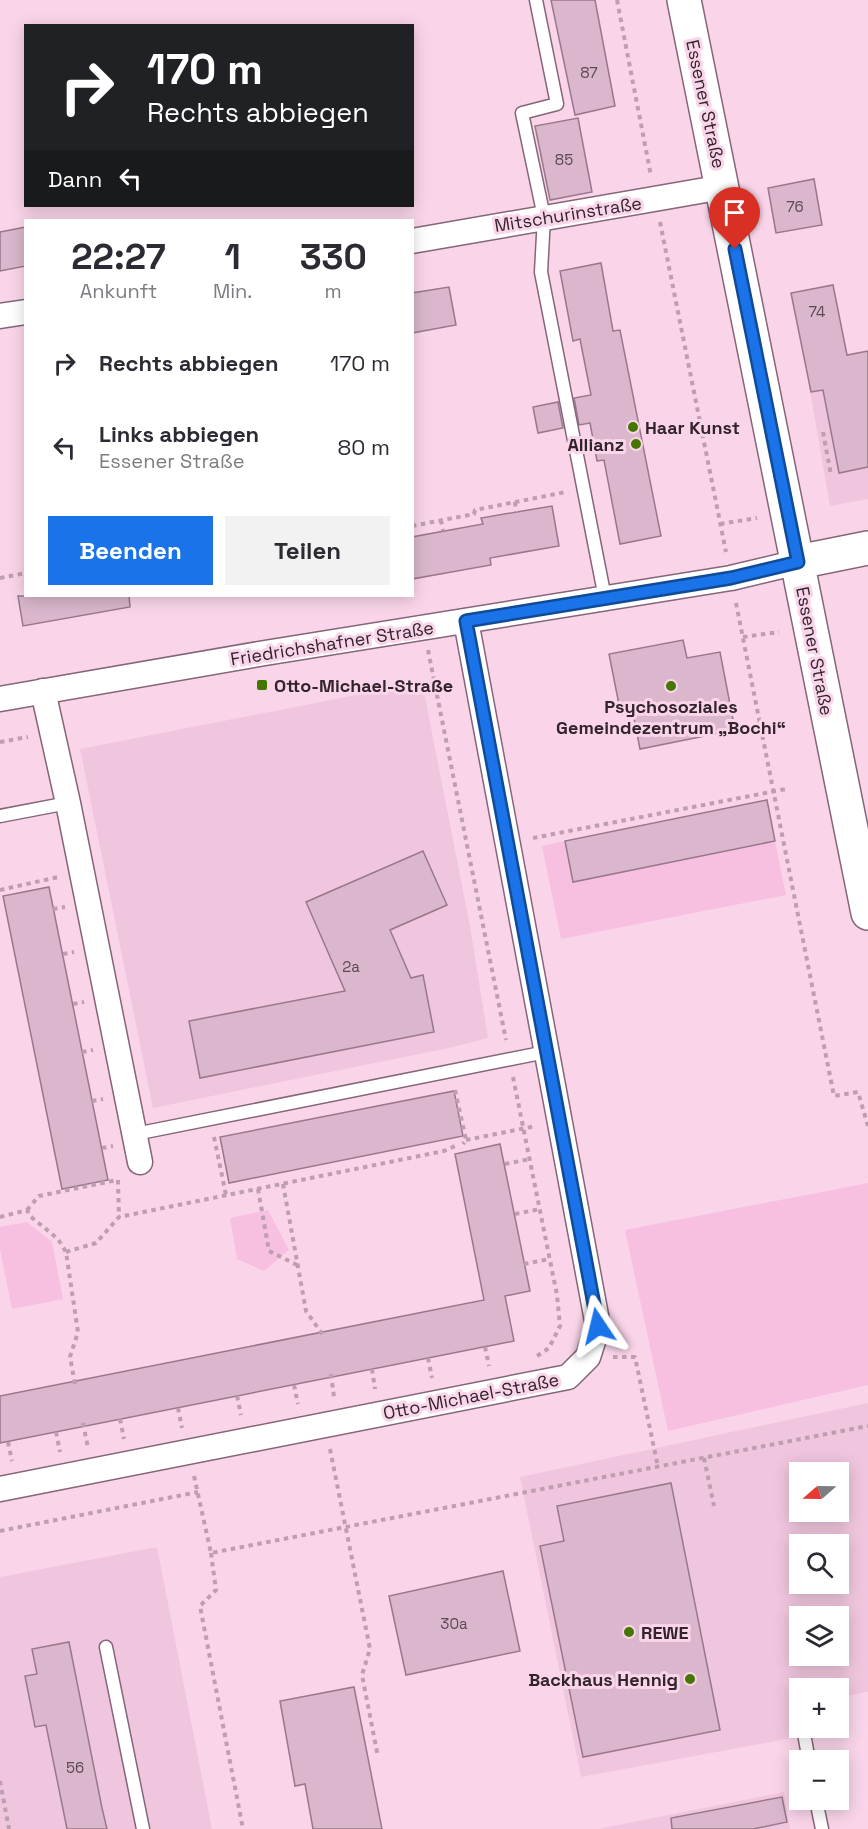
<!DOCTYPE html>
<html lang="de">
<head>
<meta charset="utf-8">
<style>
  :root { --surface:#fff; --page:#f2f2f3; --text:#2b2b33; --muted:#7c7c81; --accent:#1a73e8 }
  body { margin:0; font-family:"Space Grotesk",sans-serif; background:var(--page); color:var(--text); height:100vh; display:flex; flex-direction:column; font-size:22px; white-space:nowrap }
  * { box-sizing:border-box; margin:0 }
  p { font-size:20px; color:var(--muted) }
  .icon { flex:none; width:33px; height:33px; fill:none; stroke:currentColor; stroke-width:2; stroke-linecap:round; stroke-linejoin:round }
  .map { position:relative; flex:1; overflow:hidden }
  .sheet { position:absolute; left:24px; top:219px; width:390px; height:378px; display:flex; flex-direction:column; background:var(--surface); border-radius:0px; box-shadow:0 3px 15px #0003 }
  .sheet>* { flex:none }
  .hud { position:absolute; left:24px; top:24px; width:390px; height:183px; border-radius:0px; box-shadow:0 3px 15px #0003; background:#202124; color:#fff; overflow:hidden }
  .needle { width:39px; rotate:250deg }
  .buttons { position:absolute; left:789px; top:1462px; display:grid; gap:12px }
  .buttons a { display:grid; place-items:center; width:60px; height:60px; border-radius:0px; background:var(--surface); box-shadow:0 3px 15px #0003; font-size:30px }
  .pin { position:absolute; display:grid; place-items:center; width:51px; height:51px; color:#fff; margin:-62px -26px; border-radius:50% 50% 50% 0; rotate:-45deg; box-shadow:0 0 6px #0007 }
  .pin .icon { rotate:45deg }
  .me { position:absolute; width:66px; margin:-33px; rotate:350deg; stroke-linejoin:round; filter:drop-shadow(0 0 4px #0008) }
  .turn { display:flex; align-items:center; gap:21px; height:126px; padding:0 24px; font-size:27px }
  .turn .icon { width:78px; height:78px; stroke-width:2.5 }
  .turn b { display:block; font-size:42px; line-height:51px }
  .then { display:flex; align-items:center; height:57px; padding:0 24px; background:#0003; gap:12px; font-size:22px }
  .eta { display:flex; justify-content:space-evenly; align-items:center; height:102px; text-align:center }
  .eta b { font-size:36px; font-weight:600; line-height:42px }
  .primary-button { display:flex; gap:12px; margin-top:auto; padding:12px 24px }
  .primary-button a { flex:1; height:69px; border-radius:0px; background:var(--accent); color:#fff; font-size:24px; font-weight:600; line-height:69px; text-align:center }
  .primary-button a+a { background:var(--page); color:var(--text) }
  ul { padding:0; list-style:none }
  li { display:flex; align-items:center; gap:18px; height:84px; padding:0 24px }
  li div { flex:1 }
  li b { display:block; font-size:22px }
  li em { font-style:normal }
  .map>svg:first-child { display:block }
</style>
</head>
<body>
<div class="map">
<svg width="868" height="1829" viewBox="0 0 868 1829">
  <rect width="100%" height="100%" fill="#fad5ea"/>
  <g fill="#f0c6de" fill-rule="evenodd">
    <path d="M868,355v144l-38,7 -24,-138z"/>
    <path d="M422,682l48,244 18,112 -39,10 -296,60 -73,-359z"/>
    <path d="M868,1403v289l-29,5 -1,-8h-38v39h24l1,4 -244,45 -61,-300zM800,1473h38v39h-38zM800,1545h38v39h-38zM800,1617h38v39h-38z"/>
    <path d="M157,1547l55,282h-212v-252z"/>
    <path d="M784,1792l6,37h-192z"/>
  </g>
  <g fill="#f7bfe0">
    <path d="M565,841l8,41 202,-41 11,54 -225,44 -19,-93z"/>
    <path d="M868,1183v202l-200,46 -43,-201z"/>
    <path d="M268,1210l21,40 -25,21 -27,-12 -7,-41z"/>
    <path d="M27,1222l25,20 11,57 -51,10 -12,-60v-22z"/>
  </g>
  <g fill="#dab7cc" stroke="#99788b" stroke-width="1.5">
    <path d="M551,0h44l20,106 -40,9z"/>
    <path d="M578,118l14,74 -42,8 -15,-74z"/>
    <path d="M814,179l8,46 -46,8 -8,-45z"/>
    <path d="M26,227v39l-26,5v-39z"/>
    <path d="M601,263l12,68 7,-1 41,206 -41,8 -16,-84 -7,1 -7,-38 -11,2 -5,-27 17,-3 -11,-56 -7,2 -13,-70z"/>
    <path d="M833,285l14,70 21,-4v116l-29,6 -16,-83 -12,2 -20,-99z"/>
    <path d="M449,287l7,38 -44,8v-40z"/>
    <path d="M558,402l5,26 -25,5 -5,-26z"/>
    <path d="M552,506l7,40 -69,12 1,7 -79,14v-42l71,-13 -2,-6z"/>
    <path d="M18,596h111l1,11 -107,19z"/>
    <path d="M683,640l4,18 33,-6 15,78 -95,19 -7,-36 -12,2 -12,-61z"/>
    <path d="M767,800l8,41 -202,41 -8,-41z"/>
    <path d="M423,851l24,54 -57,25 21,48 12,-3 11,57 -234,46 -11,-57 156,-30 -39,-89z"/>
    <path d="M49,887l59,293 -46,9 -59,-293z"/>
    <path d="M454,1091l9,45 -234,47 -9,-46z"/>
    <path d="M500,1144l30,147 -25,5 9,45 -514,102v-47l484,-96 -29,-146z"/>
    <path d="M671,1483l49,247 -137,27 -43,-211 24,-5 -7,-35z"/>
    <path d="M503,1571l17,80 -114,24 -17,-79z"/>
    <path d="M69,1642l33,166 5,21h-40l-21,-104 -11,2 -10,-51 12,-2 -5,-25z"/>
    <path d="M354,1687l28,142h-69l-8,-45 -10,2 -15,-85z"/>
    <path d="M782,1797l5,25 -34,7h-81l-1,-11z"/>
  </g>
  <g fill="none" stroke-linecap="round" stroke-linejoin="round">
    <defs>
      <g id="service">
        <path d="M536,0l21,104 -35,9 22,104 -3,55 64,326"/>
        <path d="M0,816l68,-13"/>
        <path d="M135,1134l411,-82"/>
        <path d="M106,1647l37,182"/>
        <path d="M803,1728l6,33"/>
        <path d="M816,1800l6,29"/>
      </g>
      <g id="minor">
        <path d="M412,241l311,-54"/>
        <path d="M0,316l26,-4"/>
        <path d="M43,691l25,112 72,359"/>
        <path d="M0,699l265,-46 466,-75 67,-16"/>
        <path d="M0,1489l568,-112 20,-20 10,-31 -132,-705"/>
      </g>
      <g id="secondary">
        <path d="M684,0l184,913"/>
        <path d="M798,562l70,-14"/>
      </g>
    </defs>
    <use href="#service" stroke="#856578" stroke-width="15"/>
    <use href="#minor" stroke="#856578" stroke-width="27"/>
    <use href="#secondary" stroke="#856578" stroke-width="36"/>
    <g stroke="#bd9fb0" stroke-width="4" stroke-dasharray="4.5 4.5" stroke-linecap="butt">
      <path d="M617,0l34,176"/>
      <path d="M660,222l66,330"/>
      <path d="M823,432l8,43"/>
      <path d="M515,502l1,10"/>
      <path d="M441,520l2,11"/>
      <path d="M720,524l37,-6"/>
      <path d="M412,526l62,-12 1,-4 91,-18"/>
      <path d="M0,578l26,-5"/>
      <path d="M736,603l98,493 24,-4 10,34"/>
      <path d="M743,637l36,-5"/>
      <path d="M428,650l78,390"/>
      <path d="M0,742l28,-5"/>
      <path d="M533,838l253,-49"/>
      <path d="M0,890l58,-13"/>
      <path d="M53,909l12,-2"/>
      <path d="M63,954l11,-2"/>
      <path d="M73,1004l11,-2"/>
      <path d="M82,1052l11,-2"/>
      <path d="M513,1077l44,218 3,31 -11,22 -12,8"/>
      <path d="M455,1090l11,50 -3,4"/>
      <path d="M92,1101l11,-2"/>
      <path d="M214,1137l12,58"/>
      <path d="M466,1140l70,-14"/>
      <path d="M102,1148l11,-2"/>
      <path d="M505,1164l25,-5"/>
      <path d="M118,1180l1,37"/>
      <path d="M283,1184l23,127 17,24"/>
      <path d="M258,1189l11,62 28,14"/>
      <path d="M27,1210l12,-14 78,-16"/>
      <path d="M515,1214l25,-5"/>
      <path d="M0,1217l27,-7 3,6 28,23 8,13 12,80 -8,25 5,27"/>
      <path d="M66,1252l30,-9 23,-26 325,-66 11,-5"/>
      <path d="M524,1264l25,-5"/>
      <path d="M485,1347l4,19"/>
      <path d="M613,1357h22l23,110"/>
      <path d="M428,1358l4,20"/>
      <path d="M372,1369l3,20"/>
      <path d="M331,1374l3,23"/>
      <path d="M294,1385l4,19"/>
      <path d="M237,1396l4,19"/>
      <path d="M178,1408l4,20"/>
      <path d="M120,1419l4,20"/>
      <path d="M83,1423l5,25"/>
      <path d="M56,1432l4,20"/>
      <path d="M8,1442l4,19"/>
      <path d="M330,1449l40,200 -8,26 16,82"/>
      <path d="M704,1458l10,48"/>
      <path d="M194,1476l17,77 657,-127"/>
      <path d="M0,1531l198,-39"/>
      <path d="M211,1553l5,37 -16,16 43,223"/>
      <path d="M0,1781l9,48"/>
    </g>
    <use href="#service" stroke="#fff" stroke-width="12"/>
    <use href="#minor" stroke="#fff" stroke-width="24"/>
    <use href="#secondary" stroke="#fff" stroke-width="33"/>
  </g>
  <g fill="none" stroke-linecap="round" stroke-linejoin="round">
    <defs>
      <path id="route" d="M598,1326l-132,-705 265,-43 67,-16 -63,-313"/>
    </defs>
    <use href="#route" stroke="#114b97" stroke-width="15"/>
    <use href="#route" stroke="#1a73e8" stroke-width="10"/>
  </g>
  <g fill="#447600" stroke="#fad5ea" stroke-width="2">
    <circle cx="633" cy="427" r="6"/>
    <circle cx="636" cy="444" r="6"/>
    <rect x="256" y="679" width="12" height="12" rx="3"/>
    <circle cx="671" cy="686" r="6"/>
    <circle cx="629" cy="1632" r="6"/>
    <circle cx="690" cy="1679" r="6"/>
  </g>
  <g text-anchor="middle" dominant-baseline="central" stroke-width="6" stroke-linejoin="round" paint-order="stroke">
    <g font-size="15" fill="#5b4954">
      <text x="589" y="72">87</text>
      <text x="564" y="159">85</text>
      <text x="795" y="206">76</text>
      <text x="817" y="311">74</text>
      <text x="351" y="966">2a</text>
      <text x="454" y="1623">30a</text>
      <text x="75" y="1767">56</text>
    </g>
    <g font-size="18" fill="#31242c" stroke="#fad5ea">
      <text transform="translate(706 104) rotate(78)">Essener Straße</text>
      <text transform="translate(568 214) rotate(-9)">Mitschurinstraße</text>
      <text transform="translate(332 643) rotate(-9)">Friedrichshafner Straße</text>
      <text transform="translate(815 651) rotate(79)">Essener Straße</text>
      <text transform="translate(471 1396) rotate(-11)">Otto-Michael-Straße</text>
    </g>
    <g font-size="18" font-weight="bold" fill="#31242c" stroke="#fad5ea" text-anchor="start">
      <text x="645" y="427">Haar Kunst</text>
      <text x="624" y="444" text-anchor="end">Allianz</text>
      <text x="274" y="685">Otto-Michael-Straße</text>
      <text x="671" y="706" text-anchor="middle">Psychosoziales<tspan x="671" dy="21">Gemeindezentrum „Bochi“</tspan></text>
      <text x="641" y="1632">REWE</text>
      <text x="678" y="1679" text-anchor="end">Backhaus Hennig</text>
    </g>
  </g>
</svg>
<div class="buttons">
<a><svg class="needle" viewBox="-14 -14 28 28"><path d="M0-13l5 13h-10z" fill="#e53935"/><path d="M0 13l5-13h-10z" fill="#7c7c81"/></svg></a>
<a><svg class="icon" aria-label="search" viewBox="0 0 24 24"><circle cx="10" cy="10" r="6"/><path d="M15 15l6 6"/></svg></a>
<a><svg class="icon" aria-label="layers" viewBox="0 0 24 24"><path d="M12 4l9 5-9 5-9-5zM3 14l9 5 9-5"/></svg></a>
<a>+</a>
<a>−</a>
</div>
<div class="pin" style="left:735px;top:249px;background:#d93025"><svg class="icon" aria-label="arrive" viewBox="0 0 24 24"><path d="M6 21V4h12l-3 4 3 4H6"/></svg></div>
<svg class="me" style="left:598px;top:1326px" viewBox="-20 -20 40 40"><path d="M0-17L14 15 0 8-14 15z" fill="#1a73e8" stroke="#fff" stroke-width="4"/></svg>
<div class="hud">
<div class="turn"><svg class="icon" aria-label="right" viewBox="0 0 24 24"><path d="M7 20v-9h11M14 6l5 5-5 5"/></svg><div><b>170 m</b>Rechts abbiegen</div></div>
<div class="then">Dann<svg class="icon" aria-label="left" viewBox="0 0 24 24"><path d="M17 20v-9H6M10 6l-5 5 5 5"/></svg></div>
</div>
<section class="sheet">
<div class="eta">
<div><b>22:27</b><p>Ankunft</p></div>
<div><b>1</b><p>Min.</p></div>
<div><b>330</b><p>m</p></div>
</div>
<ul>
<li><svg class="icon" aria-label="right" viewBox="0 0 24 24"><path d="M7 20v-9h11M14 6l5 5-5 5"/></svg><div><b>Rechts abbiegen</b></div><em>170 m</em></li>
<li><svg class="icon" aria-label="left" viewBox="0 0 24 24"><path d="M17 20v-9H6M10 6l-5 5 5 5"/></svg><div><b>Links abbiegen</b><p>Essener Straße</p></div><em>80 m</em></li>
</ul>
<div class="primary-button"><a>Beenden</a><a>Teilen</a></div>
</section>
</div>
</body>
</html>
